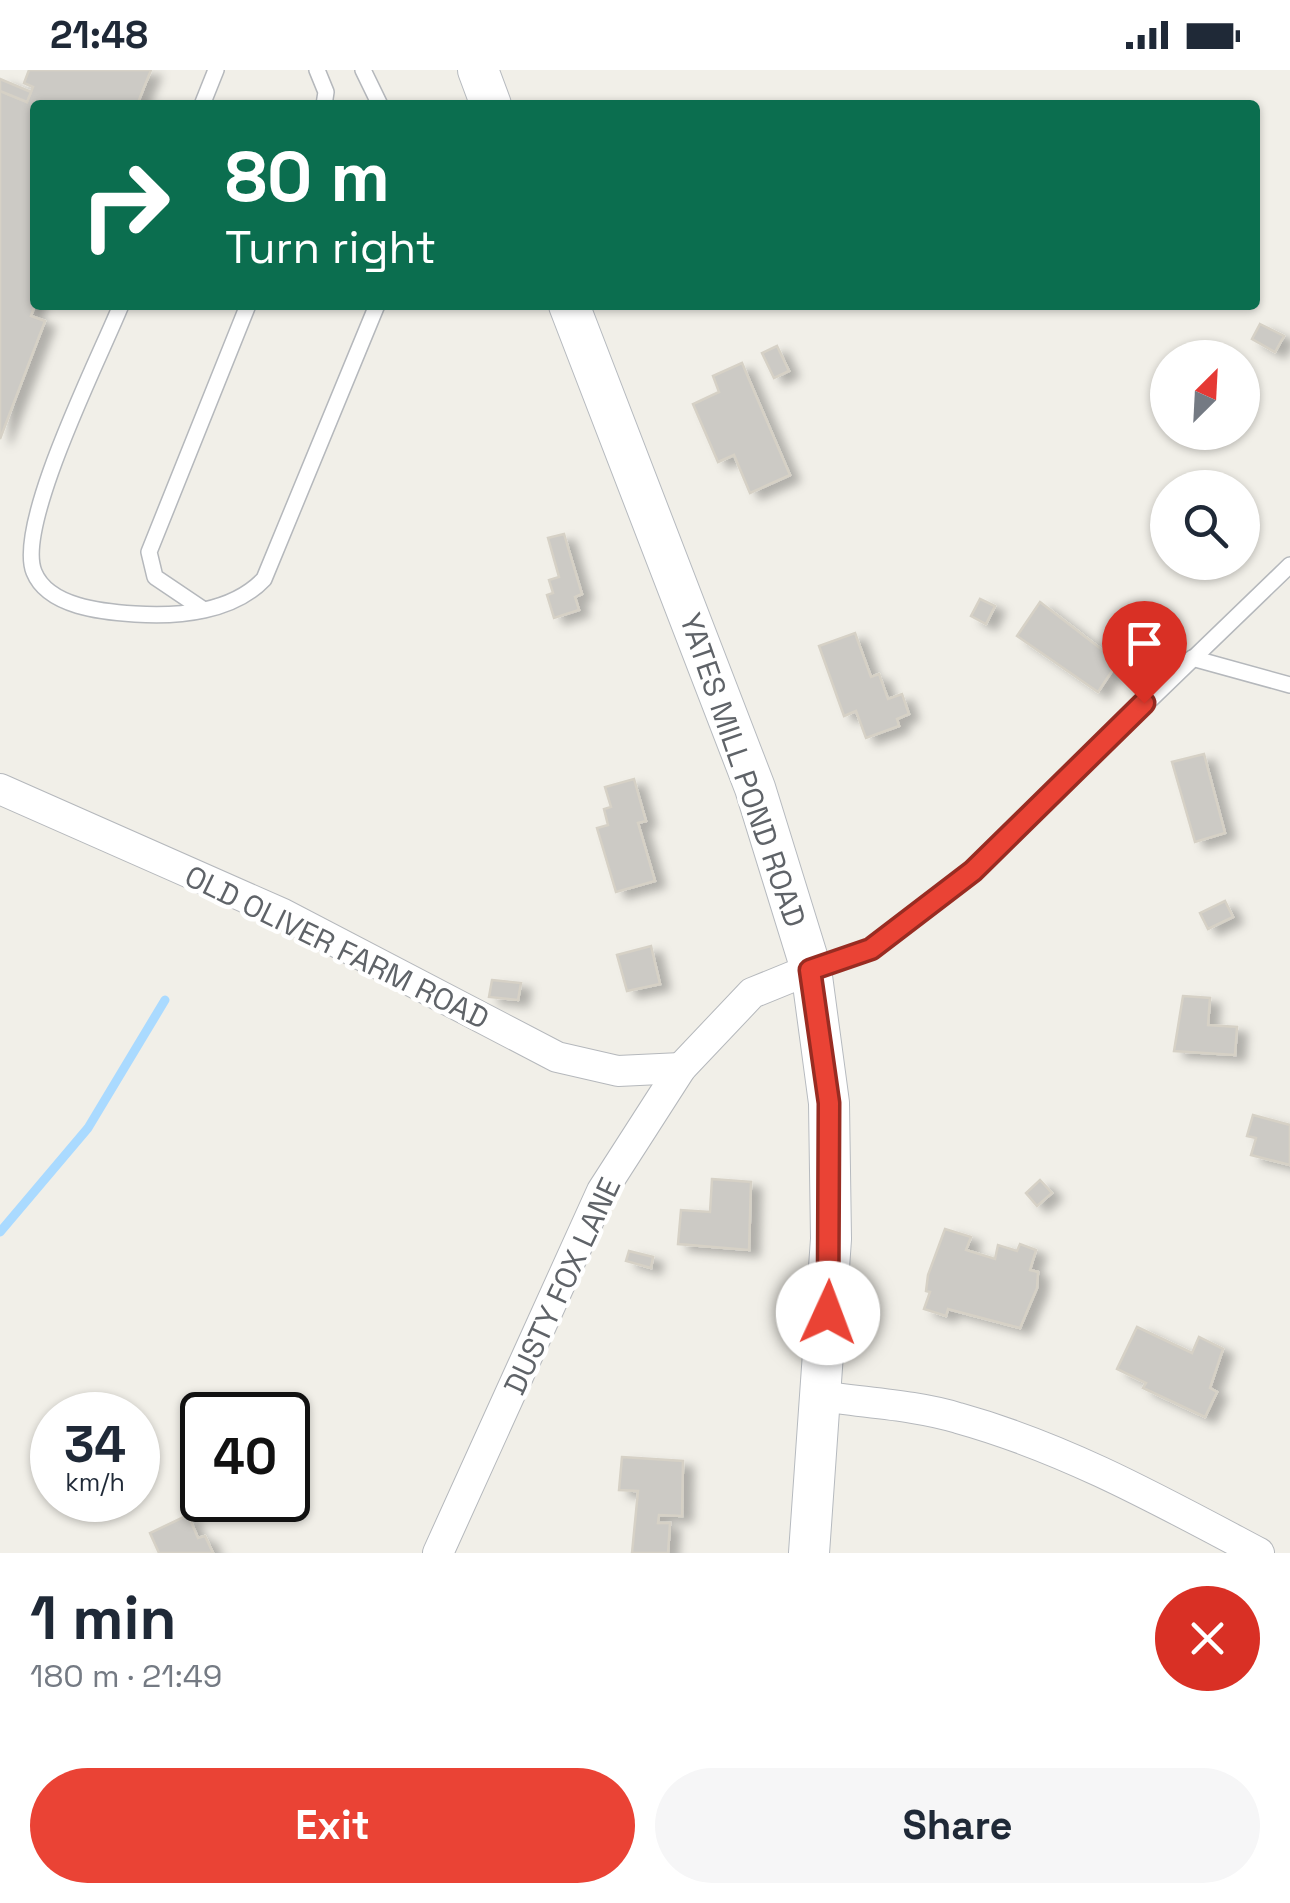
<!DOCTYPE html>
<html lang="en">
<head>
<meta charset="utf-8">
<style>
  :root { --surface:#fff; --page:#f6f6f7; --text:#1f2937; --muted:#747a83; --accent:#ea4335 }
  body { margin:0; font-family:"Space Grotesk",sans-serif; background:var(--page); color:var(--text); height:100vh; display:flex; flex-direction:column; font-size:38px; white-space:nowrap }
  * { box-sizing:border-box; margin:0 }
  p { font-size:32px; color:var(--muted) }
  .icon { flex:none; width:55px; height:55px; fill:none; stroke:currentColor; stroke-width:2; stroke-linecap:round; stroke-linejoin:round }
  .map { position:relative; height:1483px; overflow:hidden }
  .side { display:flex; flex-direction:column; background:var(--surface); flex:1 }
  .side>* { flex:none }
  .guide { position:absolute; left:30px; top:30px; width:1230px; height:210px; border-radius:10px; box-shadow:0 2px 8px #0004; background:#0b6e4f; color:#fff; overflow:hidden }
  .needle { width:65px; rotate:24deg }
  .tools { position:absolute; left:1150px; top:270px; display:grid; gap:20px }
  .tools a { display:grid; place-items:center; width:110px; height:110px; border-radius:50%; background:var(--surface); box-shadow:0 2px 8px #0004; font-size:50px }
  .speed { position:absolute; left:30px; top:1322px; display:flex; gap:20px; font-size:50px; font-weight:700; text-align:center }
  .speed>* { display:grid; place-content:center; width:130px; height:130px; border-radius:50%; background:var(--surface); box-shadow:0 2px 8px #0004; line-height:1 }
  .speed small { font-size:25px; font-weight:400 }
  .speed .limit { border:5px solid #111; border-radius:15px; background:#fff; color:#111 }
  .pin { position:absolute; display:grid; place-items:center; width:85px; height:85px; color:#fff; margin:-102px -42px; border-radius:50% 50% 50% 0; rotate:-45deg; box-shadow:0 0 10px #0007 }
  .pin .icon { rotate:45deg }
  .me { position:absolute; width:110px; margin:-55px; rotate:2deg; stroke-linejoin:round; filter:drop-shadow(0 0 8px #0008) }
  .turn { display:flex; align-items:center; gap:35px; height:210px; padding:0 30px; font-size:45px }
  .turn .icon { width:130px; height:130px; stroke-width:2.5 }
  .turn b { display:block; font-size:70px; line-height:85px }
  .round { display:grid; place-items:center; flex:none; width:105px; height:105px; border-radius:52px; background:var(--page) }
  .headline { display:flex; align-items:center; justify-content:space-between; height:170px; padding:0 30px }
  h1 { font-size:60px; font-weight:800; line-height:75px }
  .button { display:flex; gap:20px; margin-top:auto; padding:20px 30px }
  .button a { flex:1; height:115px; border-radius:60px; background:var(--accent); color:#fff; font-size:40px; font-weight:800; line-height:115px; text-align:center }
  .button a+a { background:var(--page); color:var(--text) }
  .status { display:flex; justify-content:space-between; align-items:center; height:70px; padding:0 50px; background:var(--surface); direction:ltr }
  .status svg { height:28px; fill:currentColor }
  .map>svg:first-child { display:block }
</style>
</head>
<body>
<div class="status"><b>21:48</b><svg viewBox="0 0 49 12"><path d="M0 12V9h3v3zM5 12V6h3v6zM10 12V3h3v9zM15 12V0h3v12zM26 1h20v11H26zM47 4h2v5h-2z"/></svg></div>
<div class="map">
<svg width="1290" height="1483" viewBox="0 0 1290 1483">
  <defs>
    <filter id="shadow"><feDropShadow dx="10" dy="6" stdDeviation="5" flood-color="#0004"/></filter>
  </defs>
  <rect width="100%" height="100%" fill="#f1efe8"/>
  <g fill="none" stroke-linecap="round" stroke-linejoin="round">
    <path stroke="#aadaff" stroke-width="9" d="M0,1162l88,-104 77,-128"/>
  </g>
  <g fill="#cccac5" stroke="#d6d1c6" stroke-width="2.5" filter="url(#shadow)">
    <path d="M29,0h122l-14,35h-102v200l-4,11 14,5 -45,118v-348l27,11 6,-15 -9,-4z"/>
    <path d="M0,9l31,13 -4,10 -27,-11z"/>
    <path d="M1260,254l24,12 -9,16 -23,-13z"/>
    <path d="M777,276l12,25 -15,7 -12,-25z"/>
    <path d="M742,293l48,112 -40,18 -16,-38 -16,7 -25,-58 26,-12 -6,-16z"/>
    <path d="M564,464l18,60 -7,3 4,13 -25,8 -7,-23 6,-2 -4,-13 10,-3 -11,-39z"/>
    <path d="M980,529l15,7 -9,18 -15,-8z"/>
    <path d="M1040,532l78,60 -20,30 -81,-56z"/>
    <path d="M855,563l16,44 8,-3 9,25 14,-5 7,20 -12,5 2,7 -33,12 -10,-27 -12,5 -25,-70z"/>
    <path d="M1204,684l21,79 -30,9 -23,-80z"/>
    <path d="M634,709l12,42 -8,2 17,58 -39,11 -19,-64 11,-3 -4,-16 7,-2 -6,-20z"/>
    <path d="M1225,831l8,16 -25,12 -8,-16z"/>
    <path d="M651,876l9,38 -33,7 -10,-36z"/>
    <path d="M492,910l29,3 -3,17 -29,-3z"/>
    <path d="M1183,926l27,2 -2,27 29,2 -2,28 -61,-4z"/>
    <path d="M1253,1045l37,10v40l-39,-10 5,-17 -9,-2z"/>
    <path d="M712,1109l39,3 -2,68 -71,-6 3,-34 29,2z"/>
    <path d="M1040,1110l12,13 -15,13 -11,-13z"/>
    <path d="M945,1159l26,8 -5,13 29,9 3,-14 19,6 3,-7 16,6 -6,20 8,2 -1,16 -17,40 -72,-19 -2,7 -22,-7 6,-17 -4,-1 2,-16z"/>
    <path d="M629,1181l24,6 -2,11 -25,-7z"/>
    <path d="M1137,1257l55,26 7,-16 24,12 -13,39 7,4 -12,25 -62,-29 3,-5 -29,-14z"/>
    <path d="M622,1387l61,4 -1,55 -23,-1 -1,8h12l-2,30h-36l6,-62 -19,-1z"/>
    <path d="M188,1445l10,23 7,-2 8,17h-54l-9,-20z"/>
  </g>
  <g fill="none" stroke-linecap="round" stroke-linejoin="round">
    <defs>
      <g id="lane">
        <path d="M317,0l9,22 -2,13"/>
        <path d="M363,0l17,35"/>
        <path d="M202,35l14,-35"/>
        <path d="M121,235c-21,52 -106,220 -87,267 14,35 69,40 101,42 44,3 98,-2 129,-35l113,-274"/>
        <path d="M201,538l-46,-31 -6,-25 99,-247"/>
        <path d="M1192,588l98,27"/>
        <path d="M814,898l57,-19 102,-78 317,-306"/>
      </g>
      <g id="street">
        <path d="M0,719l283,125 274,143 61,14 63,-3"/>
        <path d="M821,1326c45,7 94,9 137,22 108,30 203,83 301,135"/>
        <path d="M438,1483l164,-362 79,-123 71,-75 59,-24"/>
      </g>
      <g id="secondary">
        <path d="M478,0l13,35"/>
        <path d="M569,235l186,483 56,181 18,134 2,136 -22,314"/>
      </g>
    </defs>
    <use href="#lane" stroke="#b5b8bc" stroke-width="18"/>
    <use href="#street" stroke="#b5b8bc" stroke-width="32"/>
    <use href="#secondary" stroke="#b6babf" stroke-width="42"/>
    <use href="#lane" stroke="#fff" stroke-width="15"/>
    <use href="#street" stroke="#fff" stroke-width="30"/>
    <use href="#secondary" stroke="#fff" stroke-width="40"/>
  </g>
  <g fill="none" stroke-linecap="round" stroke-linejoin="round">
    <defs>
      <path id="route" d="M828,1243l1,-210 -19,-133 61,-21 102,-78 171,-168"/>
    </defs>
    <use href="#route" stroke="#982c22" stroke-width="25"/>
    <use href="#route" stroke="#ea4335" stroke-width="18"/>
  </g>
  <g text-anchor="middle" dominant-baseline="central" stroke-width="9" stroke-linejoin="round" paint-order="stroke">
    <g font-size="30" fill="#5f6368" stroke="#fff">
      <text transform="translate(743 700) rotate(71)">YATES MILL POND ROAD</text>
      <text transform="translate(337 877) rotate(26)">OLD OLIVER FARM ROAD</text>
      <text transform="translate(562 1216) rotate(-65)">DUSTY FOX LANE</text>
    </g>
  </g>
</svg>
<div class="tools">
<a><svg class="needle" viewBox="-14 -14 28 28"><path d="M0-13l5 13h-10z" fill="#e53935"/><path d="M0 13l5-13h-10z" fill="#747a83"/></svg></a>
<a><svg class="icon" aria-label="search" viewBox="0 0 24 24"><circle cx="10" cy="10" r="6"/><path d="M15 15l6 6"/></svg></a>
</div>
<div class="speed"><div>34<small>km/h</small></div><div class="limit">40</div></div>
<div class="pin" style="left:1144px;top:633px;background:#d93025"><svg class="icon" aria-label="arrive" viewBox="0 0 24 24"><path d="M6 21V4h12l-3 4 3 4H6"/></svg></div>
<svg class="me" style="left:828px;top:1243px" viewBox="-20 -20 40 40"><circle r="19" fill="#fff"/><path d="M0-13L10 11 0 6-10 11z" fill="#ea4335"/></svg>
<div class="guide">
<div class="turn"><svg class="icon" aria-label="right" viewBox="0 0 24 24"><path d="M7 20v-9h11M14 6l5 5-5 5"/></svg><div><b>80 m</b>Turn right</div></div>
</div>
</div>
<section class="side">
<div class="headline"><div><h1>1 min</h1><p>180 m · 21:49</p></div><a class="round" style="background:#d93025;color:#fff"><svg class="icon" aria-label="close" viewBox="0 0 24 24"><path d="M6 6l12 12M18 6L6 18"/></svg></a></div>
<div class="button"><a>Exit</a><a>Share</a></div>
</section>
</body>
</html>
